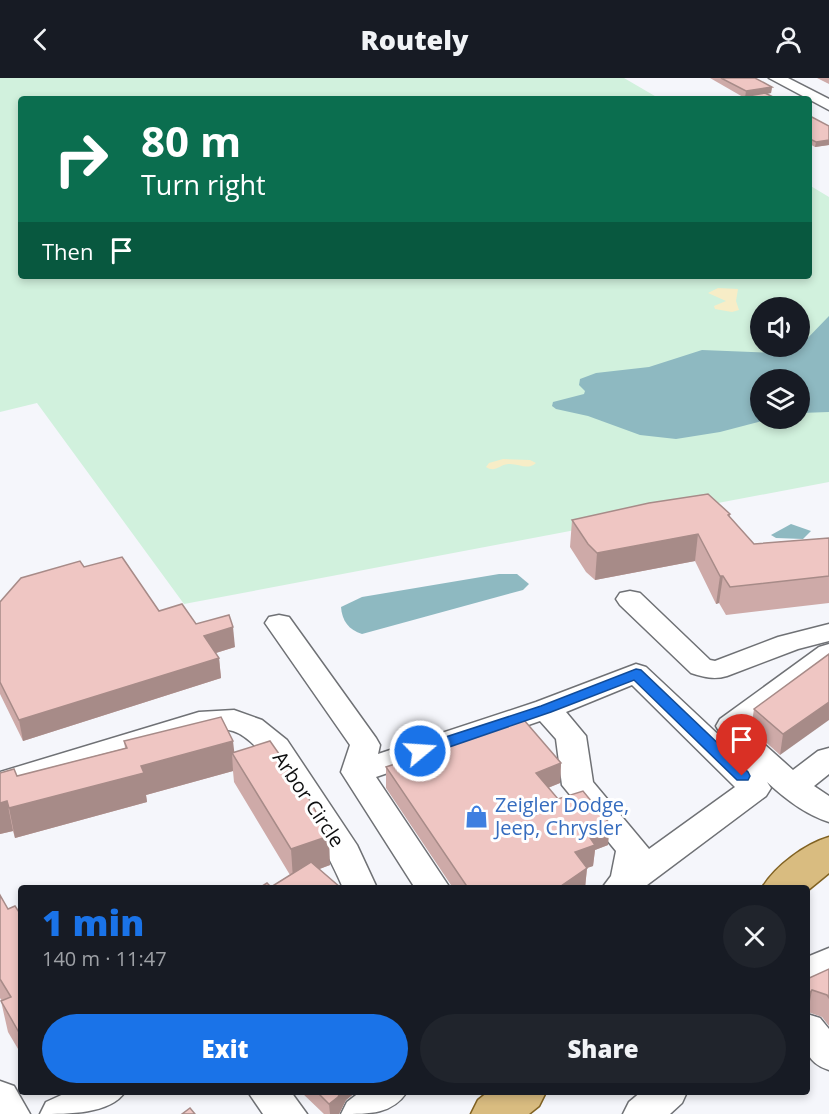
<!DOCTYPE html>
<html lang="en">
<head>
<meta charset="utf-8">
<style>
  :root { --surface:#171b24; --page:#20242c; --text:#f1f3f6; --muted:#9ea1a6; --accent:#1a73e8 }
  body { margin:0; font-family:"Open Sans",sans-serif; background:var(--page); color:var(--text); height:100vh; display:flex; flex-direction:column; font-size:22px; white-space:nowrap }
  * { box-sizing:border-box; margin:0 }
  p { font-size:20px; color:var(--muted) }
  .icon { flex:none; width:33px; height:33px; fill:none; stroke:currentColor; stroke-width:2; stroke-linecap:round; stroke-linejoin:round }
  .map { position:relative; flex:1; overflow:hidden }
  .drawer { position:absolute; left:18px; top:807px; width:792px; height:210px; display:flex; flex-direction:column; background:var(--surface); border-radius:6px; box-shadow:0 3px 9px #0003 }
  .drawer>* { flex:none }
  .top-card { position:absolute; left:18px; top:18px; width:794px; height:183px; border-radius:6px; box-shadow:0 3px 9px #0003; background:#0b6e4f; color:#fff; overflow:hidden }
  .buttons { position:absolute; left:750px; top:219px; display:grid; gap:12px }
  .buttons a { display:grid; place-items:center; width:60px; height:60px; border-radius:50%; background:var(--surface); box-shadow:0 3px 9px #0003; font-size:30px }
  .pin { position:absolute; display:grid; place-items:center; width:51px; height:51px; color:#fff; margin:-62px -26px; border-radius:50% 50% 50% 0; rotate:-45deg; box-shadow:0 0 6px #0007 }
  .pin .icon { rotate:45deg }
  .me { position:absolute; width:66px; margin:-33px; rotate:72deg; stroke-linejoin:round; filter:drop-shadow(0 0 4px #0008) }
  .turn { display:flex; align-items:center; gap:21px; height:126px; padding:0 24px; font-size:27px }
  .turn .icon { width:78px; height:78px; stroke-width:2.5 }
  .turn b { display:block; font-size:42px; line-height:51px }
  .then { display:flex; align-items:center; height:57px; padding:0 24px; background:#0003; gap:12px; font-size:22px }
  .round { display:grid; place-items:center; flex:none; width:63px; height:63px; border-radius:32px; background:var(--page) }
  .summary { display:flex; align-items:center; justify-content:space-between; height:102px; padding:0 24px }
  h1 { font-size:36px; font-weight:800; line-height:45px; color:var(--accent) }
  .button { display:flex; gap:12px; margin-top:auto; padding:12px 24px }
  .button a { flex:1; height:69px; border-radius:36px; background:var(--accent); color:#fff; font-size:24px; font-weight:800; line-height:69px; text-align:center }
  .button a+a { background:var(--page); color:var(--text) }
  header { display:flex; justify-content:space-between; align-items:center; height:78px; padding:0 24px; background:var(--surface); font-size:27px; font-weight:800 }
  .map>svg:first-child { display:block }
</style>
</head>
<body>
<header><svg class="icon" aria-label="back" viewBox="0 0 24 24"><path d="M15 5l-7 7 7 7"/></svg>Routely<svg class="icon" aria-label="person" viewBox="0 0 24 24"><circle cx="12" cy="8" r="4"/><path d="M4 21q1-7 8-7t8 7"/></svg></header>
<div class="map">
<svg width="829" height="1036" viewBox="0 0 829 1036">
  <rect width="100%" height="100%" fill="#f5f6fb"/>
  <path fill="#d1f1dd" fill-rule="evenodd" d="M0,0h624l36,21h-639v177h787l1,-91 20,12v285l-645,122 -147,-201 -37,9zM760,230h40v38h-40zM760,302h40v38h-40z"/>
  <g fill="#f7edc7">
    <path d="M718,210l20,1 -2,12 3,9 -7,2 -17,-3 -1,-3 12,-5 -18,-8z"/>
    <path d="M503,381l27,1 6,3c-9,8 -17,0 -28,1 -9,1 -13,9 -22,3l3,-4z"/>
  </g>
  <g fill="#8eb9c1">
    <path d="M829,238v96l-29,1v-33h-40v38l10,1 -50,13 -44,7 -36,-4 -52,-19 -32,-7 -4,-3 1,-4 31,-8 1,-3 -6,-6 1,-6 16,-6 53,-6 53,-17 77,3 21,-7z"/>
    <path d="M791,446l20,7 -8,8 -27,-1 -5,-3z"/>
    <path d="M499,496h18l12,10 -6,6 -161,44c-13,-4 -20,-13 -21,-27l21,-10z"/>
  </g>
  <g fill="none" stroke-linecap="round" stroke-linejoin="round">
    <defs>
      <g id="minor">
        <path d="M769,0h19l41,21v11z"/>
        <path d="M630,513l10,2 70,67 5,1 63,-24 51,-13v17l-31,8 -71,27c-13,4 -23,1 -36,-3l-71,-68 -4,-6 4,-6z"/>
        <path d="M279,537l10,2 87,121 4,7 -2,9 158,-52 100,-38 10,3 78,73 -8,-14 4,-7 99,-72 10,-3v23l-82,62 46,41 25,-19 11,-3v26l-15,12 15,10v26c-23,-7 -45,-24 -62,-40l4,6 -5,8 -123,92h-41l9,-12 5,-25 -54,-66 -6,-46 -16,-18 -164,56 74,111h-35l-74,-116 9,-27 -85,-122 4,-6zM632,607l103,102 -86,62 -56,-67 -7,-46 -20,-24z"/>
        <path d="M234,632l28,10 25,20 70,105 20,43h-34c-15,-36 -73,-146 -110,-157 -9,-3 -22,0 -32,1l-201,62v-22l199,-60z"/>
        <path d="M829,870v30l-22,9v-30z"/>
        <path d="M807,936l13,4 9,11v41c-30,-10 -22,-29 -22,-56z"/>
        <path d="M0,1003l14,5 16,28h-30z"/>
        <path d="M68,1014h57c-15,22 -56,22 -85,22l6,-12z"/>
        <path d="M248,1014h43l16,22h-44z"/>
        <path d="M360,1014h47c-15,22 -36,22 -66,22l6,-12z"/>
        <path d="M641,1014h46l-5,11 -12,11h-47l6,-12z"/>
      </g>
      <g id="major">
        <path d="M829,759v36l-22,18v-3h-45c13,-22 43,-44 67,-51z"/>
        <path d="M488,1014h58l-7,14 -10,8h-58l7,-14z"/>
      </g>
    </defs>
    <use href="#minor" stroke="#6f7175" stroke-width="3"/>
    <use href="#major" stroke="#816222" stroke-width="3"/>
    <use href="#minor" fill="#fff" fill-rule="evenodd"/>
    <use href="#major" fill="#d9bc80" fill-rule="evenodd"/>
  </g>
  <g fill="#ceaaa8">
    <path d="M710,0h45l17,9 -1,6 -28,4z"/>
    <path d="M817,0h12v6z"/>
    <path d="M808,37l21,11v19l-14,2 -7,-4z"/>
    <path d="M730,436v3l24,27 75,-6v65l-103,12 -7,-12 -3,1 -21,-43 -100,19 -9,-8 -16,-25 2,-27z"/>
    <path d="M84,489l75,44 37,13 39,23 -19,6 3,5 2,20 -198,63 -23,-47v-92z"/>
    <path d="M829,576l-49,101 -29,-26 3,-20z"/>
    <path d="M124,663l110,11 96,113 -59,22 19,-12 -56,-93 -1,-11 -87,24 1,7 -132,36 -2,-7 -13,3v-61l17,3 108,-28z"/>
    <path d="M561,685l-1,20 -12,5 10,11 50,46 -13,5 -2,16 -6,2 -2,20h-132l-67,-100v-21z"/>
    <path d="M0,817l8,14 13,6v139l-13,-22 -7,-31h1l-2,-3z"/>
    <path d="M829,891v57l-7,-9 -14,-5 -1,1v-34z"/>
    <path d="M301,1014h55l-10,8 -7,14h-15z"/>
  </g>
  <g fill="#a78b88">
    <path d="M772,9l-1,6 -26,5 1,-7z"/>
    <path d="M829,62v5l-14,2 1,-5z"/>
    <path d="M698,456l-3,27 -100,19 2,-27z"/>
    <path d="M720,498h3l-4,27 -3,1z"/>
    <path d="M233,549l2,20 -29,9 -2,-20z"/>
    <path d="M219,580l2,20 -198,63 -4,-21z"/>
    <path d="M829,624v18l-49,35 3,-21z"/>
    <path d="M233,663l2,17 -3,-5 1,18 -87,24 1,7 -132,36 -6,-30 132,-42z"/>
    <path d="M561,685l-1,20 -25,10 1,-20z"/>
    <path d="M7,723l6,30 -13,3v-31z"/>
    <path d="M610,746l-2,21 -13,5 -2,16 -6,2 -2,20h-27l17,-36 11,-20z"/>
    <path d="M329,758l1,29 -37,14 -2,-30z"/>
    <path d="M812,912l-4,22 -1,1v-8l2,-11z"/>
    <path d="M341,1014h15l-10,8 -7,14h-9l-1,-10z"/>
  </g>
  <g fill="#efc6c3" stroke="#a78b88" stroke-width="1.5">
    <path d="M721,0h34l17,9 -26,4z"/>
    <path d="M765,15l12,6h-46z"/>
    <path d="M808,37l21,11v14l-13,2 -8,-4z"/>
    <path d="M708,416l22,20 -2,1 26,29 75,-6v38l-99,11 -7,-11h-3l-22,-42 -101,19 -9,-9 -16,-24 77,-17z"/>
    <path d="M122,479l37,54 23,-7 14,20 33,-9 4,12 -29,9 15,22 -200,62 -19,-38v-80l21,-24 59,-17 4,6z"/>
    <path d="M829,576v48l-46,32 -29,-25z"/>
    <path d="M221,639l12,24 -92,25 3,7 -135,35 -2,-7 -7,2v-30l14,-4 3,7 110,-28 -3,-7z"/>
    <path d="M524,642l37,43 -25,10 22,26 25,-8 27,33 -24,8 9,13 -20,7 12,16 -29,20h-90l-82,-121z"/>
    <path d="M270,663l33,47 26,48 -38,13 -59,-96z"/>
    <path d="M311,784l30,26h-82l8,-5 4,4z"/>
    <path d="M0,817l8,14 7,-3 6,9v121l-20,-35 10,-4 -11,-18z"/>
    <path d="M829,891v29l-2,-3 -15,-5 -3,4 -2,-2v-13z"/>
    <path d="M317,1014h24l-3,5 -9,7z"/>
    <path d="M190,1030l5,6h-13z"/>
  </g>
  <path fill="#1a73e8" stroke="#114b97" stroke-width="1.5" d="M636,591l5,1 107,102 2,4 -2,4h-11l-103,-100 -83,32 -125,43 -6,1 -8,-5 3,-4 126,-41z"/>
  <defs>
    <symbol id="shop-bare" viewBox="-9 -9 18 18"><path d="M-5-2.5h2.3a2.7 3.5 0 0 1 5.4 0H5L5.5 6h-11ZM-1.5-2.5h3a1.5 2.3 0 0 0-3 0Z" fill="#3f7fe0" stroke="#fff" stroke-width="2.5" paint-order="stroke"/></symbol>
  </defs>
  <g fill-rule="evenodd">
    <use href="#shop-bare" x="460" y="722" width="33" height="33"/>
  </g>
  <g text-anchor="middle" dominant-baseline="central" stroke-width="6" stroke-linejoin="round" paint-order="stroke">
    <g font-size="20" fill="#0d0e0f" stroke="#fff">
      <text transform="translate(309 721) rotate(56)">Arbor Circle</text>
    </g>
    <g font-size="20" fill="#366cbe" stroke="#fff" text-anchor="start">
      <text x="495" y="726">Zeigler Dodge,<tspan x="495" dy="23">Jeep, Chrysler</tspan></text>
    </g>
  </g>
</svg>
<div class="buttons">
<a><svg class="icon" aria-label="sound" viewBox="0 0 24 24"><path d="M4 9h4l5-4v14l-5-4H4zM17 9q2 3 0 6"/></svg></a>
<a><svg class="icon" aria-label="layers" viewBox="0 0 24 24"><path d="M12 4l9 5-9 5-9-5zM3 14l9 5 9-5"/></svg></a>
</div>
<div class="pin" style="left:742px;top:698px;background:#d93025"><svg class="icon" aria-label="arrive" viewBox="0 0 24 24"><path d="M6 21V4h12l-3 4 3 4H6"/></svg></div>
<svg class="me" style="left:420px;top:673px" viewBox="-20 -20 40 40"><circle r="17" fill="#1a73e8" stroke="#fff" stroke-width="3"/><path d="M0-11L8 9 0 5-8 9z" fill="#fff"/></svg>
<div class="top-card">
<div class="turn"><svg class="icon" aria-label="right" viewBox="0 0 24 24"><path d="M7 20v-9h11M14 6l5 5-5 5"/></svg><div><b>80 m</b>Turn right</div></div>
<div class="then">Then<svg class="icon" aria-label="arrive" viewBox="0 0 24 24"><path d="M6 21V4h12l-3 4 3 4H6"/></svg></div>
</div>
<section class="drawer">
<div class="summary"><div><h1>1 min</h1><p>140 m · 11:47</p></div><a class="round"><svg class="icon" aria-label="close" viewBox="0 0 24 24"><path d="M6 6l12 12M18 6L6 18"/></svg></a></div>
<div class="button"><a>Exit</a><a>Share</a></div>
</section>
</div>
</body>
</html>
